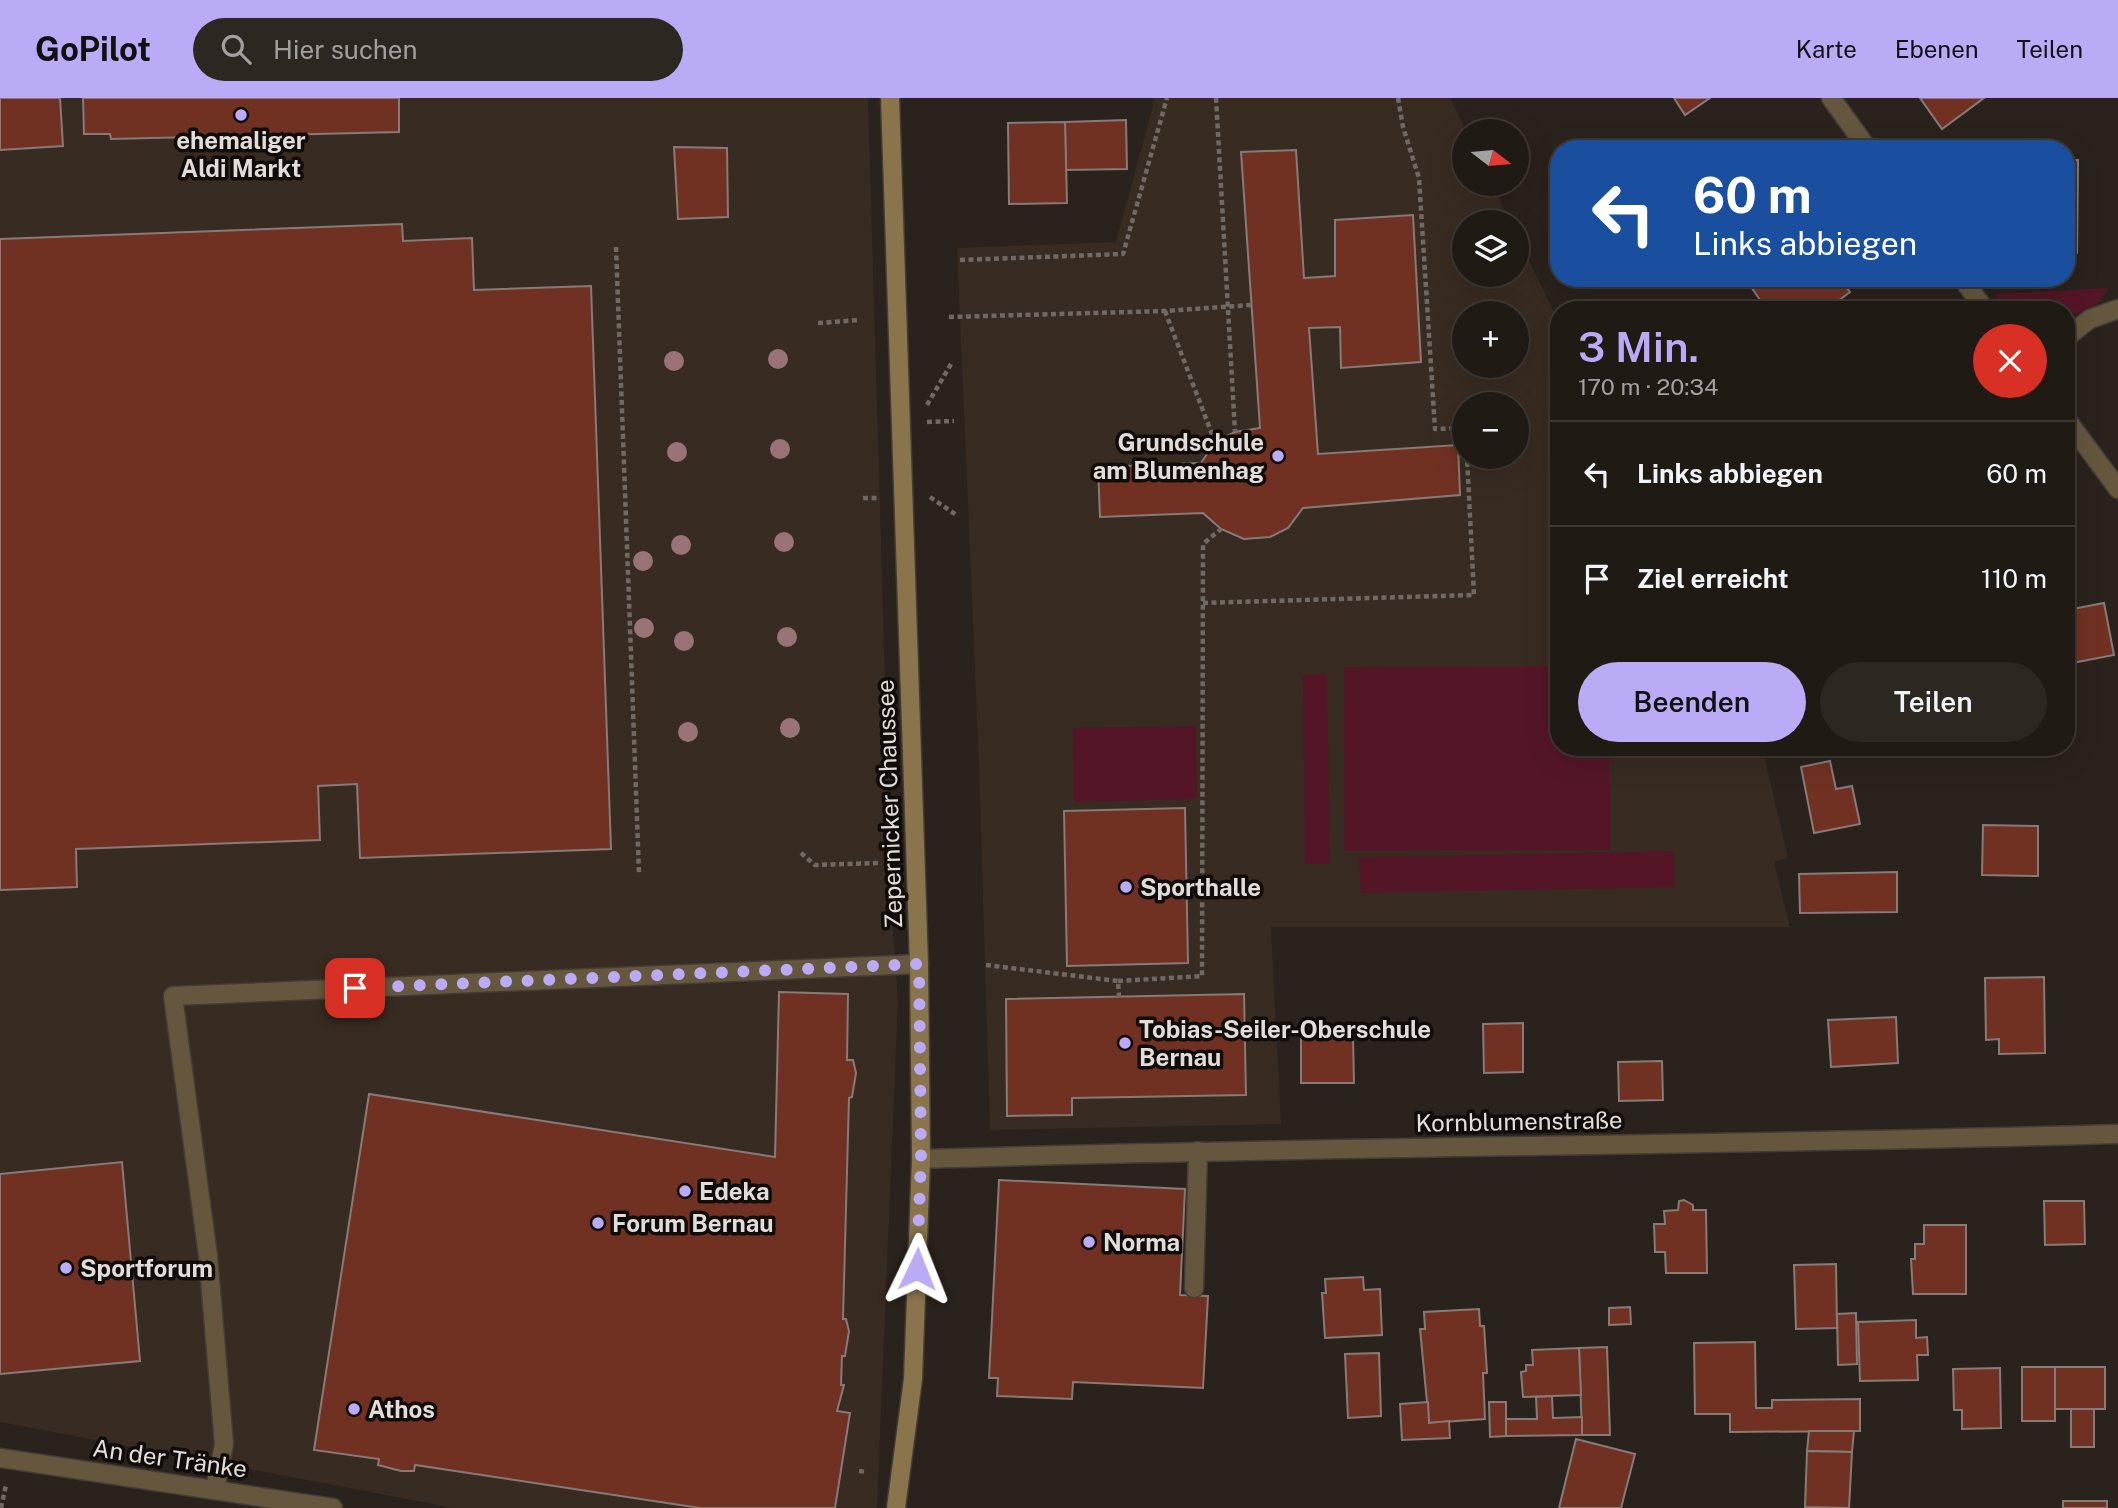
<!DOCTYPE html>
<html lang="de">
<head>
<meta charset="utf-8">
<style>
  :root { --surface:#201a15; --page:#2d2722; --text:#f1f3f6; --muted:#a2a1a0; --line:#3d3834; --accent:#bbaaf6 }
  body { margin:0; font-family:"Public Sans",sans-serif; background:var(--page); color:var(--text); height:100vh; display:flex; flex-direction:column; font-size:26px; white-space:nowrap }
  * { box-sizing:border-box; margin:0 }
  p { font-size:23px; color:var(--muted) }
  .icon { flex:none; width:38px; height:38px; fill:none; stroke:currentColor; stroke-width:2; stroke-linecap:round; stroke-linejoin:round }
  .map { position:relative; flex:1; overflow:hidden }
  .drawer { position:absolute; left:1550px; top:203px; width:525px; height:455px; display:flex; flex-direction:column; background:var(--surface); border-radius:28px; box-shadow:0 7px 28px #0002,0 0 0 2px var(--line) }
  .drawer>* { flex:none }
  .guide { position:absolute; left:1550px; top:42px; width:525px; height:147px; border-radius:28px; box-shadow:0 7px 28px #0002,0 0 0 2px var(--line); background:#1a4fa0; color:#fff; overflow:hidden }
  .needle { width:46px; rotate:106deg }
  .controls { position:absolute; left:1452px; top:21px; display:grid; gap:14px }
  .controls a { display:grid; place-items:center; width:77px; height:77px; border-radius:50%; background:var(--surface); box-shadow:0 7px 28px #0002,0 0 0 2px var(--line); font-size:35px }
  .pin { position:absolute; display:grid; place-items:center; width:60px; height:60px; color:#fff; margin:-30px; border-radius:14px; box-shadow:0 4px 10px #0006 }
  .me { position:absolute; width:77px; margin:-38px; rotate:2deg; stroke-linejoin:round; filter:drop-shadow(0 0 5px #0008) }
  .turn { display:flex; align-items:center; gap:24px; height:147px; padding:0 28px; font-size:32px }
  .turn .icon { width:91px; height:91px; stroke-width:2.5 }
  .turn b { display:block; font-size:49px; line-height:60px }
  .round { display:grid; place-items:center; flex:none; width:74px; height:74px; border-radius:37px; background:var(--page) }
  .head { display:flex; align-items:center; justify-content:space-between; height:119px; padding:0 28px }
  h1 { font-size:42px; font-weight:600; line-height:52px; color:var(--accent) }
  .primary-button { display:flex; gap:14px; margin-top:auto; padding:14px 28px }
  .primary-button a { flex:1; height:80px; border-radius:42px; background:var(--accent); color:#111; font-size:28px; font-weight:600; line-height:80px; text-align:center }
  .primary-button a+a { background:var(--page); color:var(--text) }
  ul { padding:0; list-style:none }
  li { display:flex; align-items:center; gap:21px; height:105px; padding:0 28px; border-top:2px solid var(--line) }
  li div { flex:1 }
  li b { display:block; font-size:26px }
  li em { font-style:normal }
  header { display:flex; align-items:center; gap:42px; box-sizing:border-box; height:98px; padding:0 35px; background:var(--accent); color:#111 }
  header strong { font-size:33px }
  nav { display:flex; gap:38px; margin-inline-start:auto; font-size:24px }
  .search { width:490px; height:63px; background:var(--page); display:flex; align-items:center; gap:18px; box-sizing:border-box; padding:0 24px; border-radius:38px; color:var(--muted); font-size:26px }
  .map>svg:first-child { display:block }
</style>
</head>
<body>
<header>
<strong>GoPilot</strong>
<div class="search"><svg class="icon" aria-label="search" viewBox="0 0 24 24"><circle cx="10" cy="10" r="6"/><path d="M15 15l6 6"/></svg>Hier suchen</div>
<nav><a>Karte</a><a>Ebenen</a><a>Teilen</a></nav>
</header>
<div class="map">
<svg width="2118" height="1410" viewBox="0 0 2118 1410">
  <rect width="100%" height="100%" fill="#2a221c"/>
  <g fill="#382b21" fill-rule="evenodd">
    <path d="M0,0h868l24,821 6,82 -21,507h-423l-454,-86z"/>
    <path d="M1155,0h295l16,33 -1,53h27l18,38h-45v53h52v-39l42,86v425h203l26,111 -14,4 16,65h-519l10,197 -291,6 -11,-366 -22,-516 159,-6zM1465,215h52v53h-52zM1465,306h52v53h-52z"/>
  </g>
  <g fill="#541626">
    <path d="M2109,190l-12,16 -30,14v-8h-61l-11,-16z"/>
    <path d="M1559,568v81h51v103l-266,1v-184z"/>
    <path d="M1327,576l3,190h-25l-2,-189z"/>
    <path d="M1196,628l1,73 -123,3 -1,-74z"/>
    <path d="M1674,753l1,36 -314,6 -2,-36z"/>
  </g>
  <g fill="#703123" stroke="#877b78" stroke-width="2">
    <path d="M0,0h60l3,48 -63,4z"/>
    <path d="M83,0h316v34l-288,7 -1,-5h-26z"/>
    <path d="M1674,0h36l-25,17z"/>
    <path d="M1920,0h64l-42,31z"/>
    <path d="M1126,22l1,49 -61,1 -1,-48z"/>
    <path d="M1065,24l2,81 -58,1 -1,-81z"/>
    <path d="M674,49l53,1 1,69 -50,2z"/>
    <path d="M1296,52l8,128 31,-2v-56l78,-5 8,147 -80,6 -1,-41 -31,1 9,126 140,-9 2,50 -157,13 -15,20 -18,9 -26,2 -23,-10 -18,-16 -103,4 -2,-50 103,-4 14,-21 20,-10 25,-4 -19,-276z"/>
    <path d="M2067,62h11l-1,93 -10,-1z"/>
    <path d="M402,126l1,17 69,-3 2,52 117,-4 20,563 -251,9 -3,-74 -39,2 2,54 -244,9 1,38 -77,3v-651z"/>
    <path d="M1756,180h83l11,14 -24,18h-59l-18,-26z"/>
    <path d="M2104,505l10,52 -47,9v-54z"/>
    <path d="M1830,663l6,28 16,-3 8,38 -46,9 -13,-66z"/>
    <path d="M1185,710l3,155 -121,3 -3,-155z"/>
    <path d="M1983,727l55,1v50l-56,-1z"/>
    <path d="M1897,774v40l-97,1 -1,-39z"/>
    <path d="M2044,879l1,76 -46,1v-15l-13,1 -1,-62z"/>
    <path d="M779,894l69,2 -1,66h6l3,13 -4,24 -3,1 -6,221h3l3,12 -4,25h-3l-1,29h3l-7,26 13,2 -15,95h-135l-285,-43 -1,6h-13l-23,-6 1,-6 -65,-9 55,-356 406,63z"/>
    <path d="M1244,896l2,101 -174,3v17l-65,1 -1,-117z"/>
    <path d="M1896,919l2,46 -67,4 -3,-47z"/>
    <path d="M1523,925v49l-39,1 -1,-49z"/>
    <path d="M1301,940h52l1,45h-53z"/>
    <path d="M1662,963l1,39 -44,1 -1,-39z"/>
    <path d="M122,1064l18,199 -140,13v-200z"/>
    <path d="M999,1082l186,9 -5,106 28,1 -5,92 -130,-6 -1,17 -75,-3 1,-18h-9z"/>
    <path d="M1684,1102l9,5v5h13l1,63h-41l-1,-21h-10l-1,-28h11l-1,-13 14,-1 1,-9z"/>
    <path d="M2044,1103h40l1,43 -40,1z"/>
    <path d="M1924,1127h42v69h-53l-2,-35h4v-15h9z"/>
    <path d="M1836,1166l1,64 -41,1 -2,-64z"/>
    <path d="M1363,1179l1,13 16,-1 2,46 -57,3 -3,-45h4l-1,-14z"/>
    <path d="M1630,1209l1,17 -22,1v-17z"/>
    <path d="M1479,1211l1,17h4l3,47h-4l2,46 -56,4 -9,-94h5l-1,-17z"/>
    <path d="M1856,1215l1,51 -19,1 -1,-51z"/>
    <path d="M1916,1222v18l11,-1 1,18h-11l1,25 -58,1 -2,-59z"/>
    <path d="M1755,1244l1,66h16v-8l88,-1v32l-130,1v-18h-35l-1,-71z"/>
    <path d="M1607,1249l3,88h-28l-3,-87z"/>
    <path d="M1579,1250l2,47 -58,2 -2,-25 5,-1v-6h7l-1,-15z"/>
    <path d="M1379,1255l2,63 -33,2 -3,-64z"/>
    <rect x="2022" y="1269" width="33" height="54"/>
    <rect x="2055" y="1269" width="50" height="42"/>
    <path d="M2000,1270l1,60 -39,1v-19h-8l-1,-41z"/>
    <path d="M1552,1298l1,22 29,-1v18l-76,1v-17h31l-1,-22z"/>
    <path d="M1428,1304l1,21 20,-2 1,17 -48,2 -2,-36z"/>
    <path d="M1489,1304h17v34l-16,1z"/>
    <rect x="2071" y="1311" width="23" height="38"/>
    <path d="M1809,1333h45l-2,21 -45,-1z"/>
    <path d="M1576,1341l59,15 -14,54h-62z"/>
    <path d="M1807,1353l45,1 -3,56 -44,-1z"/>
    <rect x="2063" y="1403" width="44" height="7"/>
  </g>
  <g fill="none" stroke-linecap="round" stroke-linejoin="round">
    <defs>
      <g id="lane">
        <path d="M1194,1190l4,-137"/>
        <path d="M215,1391l9,-45 -16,-188 -35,-260 746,-32"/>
      </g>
      <g id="street">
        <path d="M1831,0l37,51"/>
        <path d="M1962,180l23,32"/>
        <path d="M2067,239l23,-18 28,-10"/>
        <path d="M2067,322l51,69"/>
        <path d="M921,1061c399,-13 798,-13 1197,-25"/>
        <path d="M0,1360l333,50"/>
      </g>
      <path id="secondary" d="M890,0l29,866 2,195 -8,220 -17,129"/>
    </defs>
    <use href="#lane" stroke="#443c36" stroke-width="21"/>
    <use href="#street" stroke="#443c36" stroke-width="21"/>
    <use href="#secondary" stroke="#443c36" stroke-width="21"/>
    <g stroke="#716964" stroke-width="4.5" stroke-dasharray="5 3.5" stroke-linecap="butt">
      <path d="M1216,0l19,334"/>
      <path d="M1398,0l5,29 16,51 16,251 30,-1"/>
      <path d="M616,149l23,626"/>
      <path d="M960,162l163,-6 44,-156"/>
      <path d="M1165,213l50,131"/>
      <path d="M949,219l216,-6 86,-6"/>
      <path d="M818,225l42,-3"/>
      <path d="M927,307l24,-41"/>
      <path d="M927,324l27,-1"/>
      <path d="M930,399l28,19"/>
      <path d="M863,400h15"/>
      <path d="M1203,505l271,-8 -7,-138"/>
      <path d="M801,755l14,12 63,-2"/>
      <path d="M986,867l132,16 1,16"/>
      <path d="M1118,883l84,-5 1,-432 18,-15"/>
      <path d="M859,1373l8,1"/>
      <path d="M1,1410l5,-23"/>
    </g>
    <use href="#lane" stroke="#65573e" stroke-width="18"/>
    <use href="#street" stroke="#65573e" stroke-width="18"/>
    <use href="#secondary" stroke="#89744b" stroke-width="18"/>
  </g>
  <g fill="#997375">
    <circle cx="778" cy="261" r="10"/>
    <circle cx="674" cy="263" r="10"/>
    <circle cx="780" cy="351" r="10"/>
    <circle cx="677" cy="354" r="10"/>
    <circle cx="784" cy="444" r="10"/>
    <circle cx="681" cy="447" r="10"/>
    <circle cx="643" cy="463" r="10"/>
    <circle cx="644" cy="530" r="10"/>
    <circle cx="787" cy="539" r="10"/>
    <circle cx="684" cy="543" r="10"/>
    <circle cx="790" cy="630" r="10"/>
    <circle cx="688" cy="634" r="10"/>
  </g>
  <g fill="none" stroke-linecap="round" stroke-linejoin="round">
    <path stroke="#bbaaf6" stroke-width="12" stroke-dasharray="0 21.6" d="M355,890l564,-24 2,195 -4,110"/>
  </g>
  <g fill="#bbaaf6" stroke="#100c0a" stroke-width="2.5">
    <circle cx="241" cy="17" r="7"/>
    <circle cx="1278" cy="358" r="7"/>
    <circle cx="1126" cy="789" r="7"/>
    <circle cx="1125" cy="945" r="7"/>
    <circle cx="685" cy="1093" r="7"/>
    <circle cx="598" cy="1125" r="7"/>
    <circle cx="1089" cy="1144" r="7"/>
    <circle cx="66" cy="1170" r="7"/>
    <circle cx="354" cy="1311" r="7"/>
  </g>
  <g text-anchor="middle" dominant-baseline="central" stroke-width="7" stroke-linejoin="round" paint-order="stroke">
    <g font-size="24" font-weight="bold" fill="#e3ddd9" stroke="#100c0a" text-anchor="start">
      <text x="241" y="42" text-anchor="middle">ehemaliger<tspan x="241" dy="28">Aldi Markt</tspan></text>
      <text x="1264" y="344" text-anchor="end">Grundschule<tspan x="1264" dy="28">am Blumenhag</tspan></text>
      <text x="1140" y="789">Sporthalle</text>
      <text x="1139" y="931">Tobias-Seiler-Oberschule<tspan x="1139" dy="28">Bernau</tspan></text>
      <text x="699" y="1093">Edeka</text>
      <text x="612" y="1125">Forum Bernau</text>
      <text x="1103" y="1144">Norma</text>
      <text x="80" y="1170">Sportforum</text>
      <text x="368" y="1311">Athos</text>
    </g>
    <g font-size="24" fill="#e3ddd9" stroke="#100c0a">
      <text transform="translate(889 706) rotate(-92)">Zepernicker Chaussee</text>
      <text transform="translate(1519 1023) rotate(-1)">Kornblumenstraße</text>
      <text transform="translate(170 1360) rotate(8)">An der Tränke</text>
    </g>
  </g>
</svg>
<div class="controls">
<a><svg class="needle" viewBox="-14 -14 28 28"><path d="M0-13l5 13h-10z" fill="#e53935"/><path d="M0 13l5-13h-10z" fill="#a2a1a0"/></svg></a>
<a><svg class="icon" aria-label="layers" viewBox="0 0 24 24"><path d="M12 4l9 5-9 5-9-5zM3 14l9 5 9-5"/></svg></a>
<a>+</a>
<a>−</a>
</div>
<div class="pin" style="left:355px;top:890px;background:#d93025"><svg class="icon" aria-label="arrive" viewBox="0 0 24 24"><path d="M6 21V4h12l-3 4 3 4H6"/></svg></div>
<svg class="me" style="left:917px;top:1171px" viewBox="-20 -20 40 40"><path d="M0-17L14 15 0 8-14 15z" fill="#bbaaf6" stroke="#fff" stroke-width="4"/></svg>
<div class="guide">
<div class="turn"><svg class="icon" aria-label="left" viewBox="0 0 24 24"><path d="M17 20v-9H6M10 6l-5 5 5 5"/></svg><div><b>60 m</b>Links abbiegen</div></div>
</div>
<section class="drawer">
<div class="head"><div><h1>3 Min.</h1><p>170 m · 20:34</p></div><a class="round" style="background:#d93025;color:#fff"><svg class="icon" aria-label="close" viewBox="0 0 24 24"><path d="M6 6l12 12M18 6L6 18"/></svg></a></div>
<ul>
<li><svg class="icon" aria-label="left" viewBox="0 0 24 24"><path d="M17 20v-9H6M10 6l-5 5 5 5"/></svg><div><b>Links abbiegen</b></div><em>60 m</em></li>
<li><svg class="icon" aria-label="arrive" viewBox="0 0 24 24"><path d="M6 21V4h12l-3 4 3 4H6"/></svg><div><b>Ziel erreicht</b></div><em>110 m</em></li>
</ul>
<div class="primary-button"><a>Beenden</a><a>Teilen</a></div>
</section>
</div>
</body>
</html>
